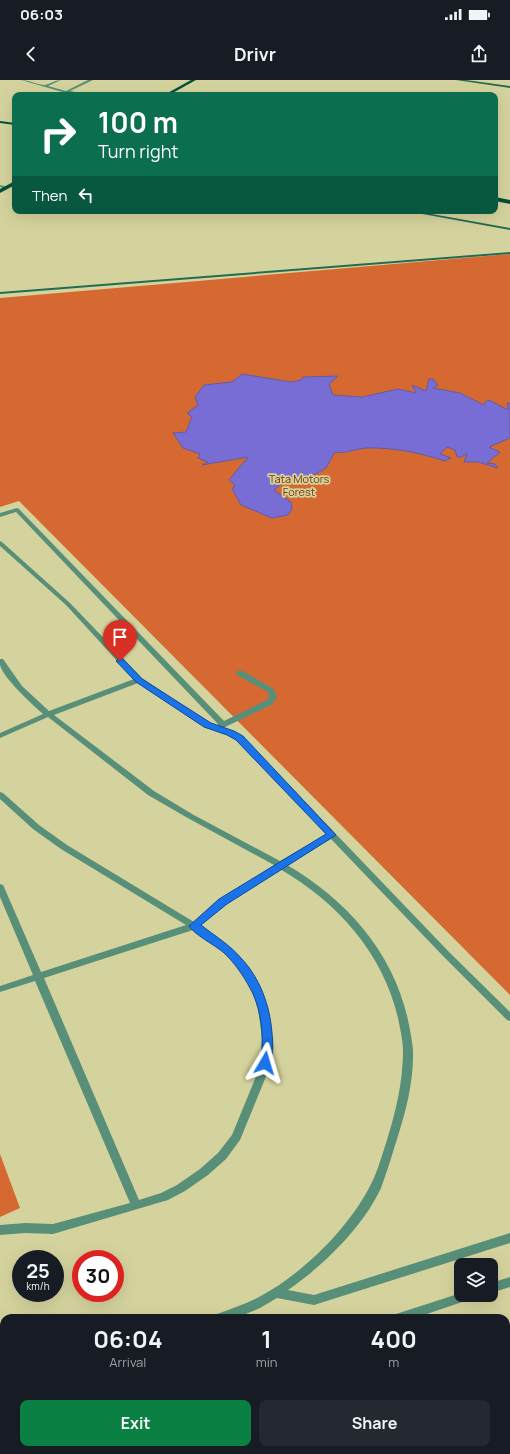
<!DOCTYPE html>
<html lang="en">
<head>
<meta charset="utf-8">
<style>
  :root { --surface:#171b24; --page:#242831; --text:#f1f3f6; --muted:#9ea1a6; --accent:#0b8043 }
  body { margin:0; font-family:Manrope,sans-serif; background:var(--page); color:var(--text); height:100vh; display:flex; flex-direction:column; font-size:15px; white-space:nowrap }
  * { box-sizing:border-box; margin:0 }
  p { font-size:13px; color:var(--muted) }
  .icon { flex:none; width:22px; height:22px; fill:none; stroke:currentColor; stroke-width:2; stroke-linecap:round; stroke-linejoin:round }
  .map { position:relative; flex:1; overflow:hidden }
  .side { position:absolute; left:0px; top:1234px; width:510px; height:140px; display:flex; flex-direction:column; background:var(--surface); border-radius:12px 12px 0 0; box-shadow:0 4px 16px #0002 }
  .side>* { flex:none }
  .top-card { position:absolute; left:12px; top:12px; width:486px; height:122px; border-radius:8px; box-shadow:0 4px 16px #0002; background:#0b6e4f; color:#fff; overflow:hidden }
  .buttons { position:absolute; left:454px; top:1178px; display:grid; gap:8px }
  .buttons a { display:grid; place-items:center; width:44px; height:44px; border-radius:8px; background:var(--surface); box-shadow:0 4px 16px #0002; font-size:20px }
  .speed { position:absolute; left:12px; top:1170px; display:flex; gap:8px; font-size:20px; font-weight:700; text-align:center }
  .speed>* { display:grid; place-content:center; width:52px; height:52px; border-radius:50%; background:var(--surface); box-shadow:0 4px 16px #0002; line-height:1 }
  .speed small { font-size:10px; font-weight:400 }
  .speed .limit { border:6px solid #d22; background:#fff; color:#111 }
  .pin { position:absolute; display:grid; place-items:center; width:34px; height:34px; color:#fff; margin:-41px -17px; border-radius:50% 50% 50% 0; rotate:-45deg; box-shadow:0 0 4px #0007 }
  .pin .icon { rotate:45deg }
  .me { position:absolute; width:44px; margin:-22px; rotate:7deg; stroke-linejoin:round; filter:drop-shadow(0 0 3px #0008) }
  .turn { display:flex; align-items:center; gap:14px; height:84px; padding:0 20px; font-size:18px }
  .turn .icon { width:52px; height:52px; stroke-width:2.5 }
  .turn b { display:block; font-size:28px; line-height:34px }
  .then { display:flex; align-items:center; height:38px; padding:0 20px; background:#0003; gap:8px; font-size:15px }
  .eta { display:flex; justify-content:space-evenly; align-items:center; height:68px; text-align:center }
  .eta b { font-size:24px; font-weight:700; line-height:28px }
  .primary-button { display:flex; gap:8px; margin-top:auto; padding:8px 20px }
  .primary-button a { flex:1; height:46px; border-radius:8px; background:var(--accent); color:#fff; font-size:16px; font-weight:700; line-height:46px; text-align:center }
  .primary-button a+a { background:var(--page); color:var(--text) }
  .status { display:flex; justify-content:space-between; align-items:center; height:28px; padding:0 20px; background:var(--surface); direction:ltr }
  .status svg { height:11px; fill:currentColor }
  header { display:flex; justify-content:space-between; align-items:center; height:52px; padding:0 20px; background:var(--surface); font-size:18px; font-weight:700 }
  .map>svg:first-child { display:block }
</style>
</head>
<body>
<div class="status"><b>06:03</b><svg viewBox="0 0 49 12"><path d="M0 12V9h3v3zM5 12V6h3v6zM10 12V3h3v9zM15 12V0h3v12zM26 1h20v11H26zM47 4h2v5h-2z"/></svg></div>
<header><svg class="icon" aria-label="back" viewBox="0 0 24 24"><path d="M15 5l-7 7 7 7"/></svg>Drivr<svg class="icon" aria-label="share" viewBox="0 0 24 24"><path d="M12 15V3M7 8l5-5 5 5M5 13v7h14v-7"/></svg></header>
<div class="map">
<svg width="510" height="1374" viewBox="0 0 510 1374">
  <rect width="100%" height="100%" fill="#d5d39d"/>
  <g fill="#d66931">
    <path d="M510,174v741l-491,-494 -19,6v-209z"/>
    <path d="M0,1074l20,54 -20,9z"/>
  </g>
  <path fill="#786dd5" stroke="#645c9e" d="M242,294l49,8 10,-2 2,-3 35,-1 -9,8 4,11 29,2 36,-8 18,4 -4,-8 14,6 3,-12h4l5,6 -5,3 27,5 24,12 3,-5 4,1 17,9 -1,-7h3v35l-21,9 11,5 -13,11 8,1 3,4 -20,-6h-14l3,-8 -6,3h-4l-2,-7 -8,-3 -7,7 11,4 -6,3c-24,-8 -53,-14 -79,-13 -11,1 -20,6 -31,4l-9,16 -21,12 -9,-2 -11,3 -11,9 17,12 1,7 -4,6 -16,3 -31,-13 -9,-16 3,-4 -6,-5 19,-23 -46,8 6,-3 -10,-4 2,-4 -17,-6 -10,-15 13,-1 6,-15 -5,-4 11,-8 -3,-8 9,-12 28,-3z"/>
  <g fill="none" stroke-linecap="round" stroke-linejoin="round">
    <g fill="#588f78" fill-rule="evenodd">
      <path d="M21,0c8,0 17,5 24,5 5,-1 10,-5 16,-5l-13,6 18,5 22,-11h5l-23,11 21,4 -25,-2z"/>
      <path d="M0,105l8,2v1l-2,1 -6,-2z"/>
      <path d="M17,428l2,1 205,212 41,-20 4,-3 -1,-6 -31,-17 -1,-2 1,-2h6l31,18 3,9 -6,7 -48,23 11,3 8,5 207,216 61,60v9l-3,-1 -64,-64 -112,-117 -44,26c59,34 106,87 121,155 2,10 4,20 5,30 1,30 -7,61 -16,89 -5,16 -10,33 -16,49 -18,39 -58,78 -93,102l26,5 196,-62v10l-196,62 -37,-7 -17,10 -24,10h-21l2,-4c14,-5 28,-10 42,-17 42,-22 88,-67 110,-109 8,-14 13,-33 18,-48 9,-29 16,-59 16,-89 0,-11 -3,-22 -5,-33 -15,-65 -61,-116 -118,-149l-54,35 -26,22 30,22 12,11 19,29 7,20 5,37 -3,18 -5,16 -25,61 -14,19 -18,16 -23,16 -17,9 -115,34 -28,-1 -25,2v-10l25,-2 28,1 77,-21 -95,-222 -35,11v-6l33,-11 -33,-78v-13l3,1 1,2 37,85 145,-47 -125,-76 -28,-20 -33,-30v-7l3,1 36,32 28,20 127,77 26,-22 54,-35 -88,-48 -38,-22 -100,-78 -48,21v-5l43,-19c-10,-9 -40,-36 -43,-49 0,-2 0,-4 0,-6h3l19,27 27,25 85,-32 -68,-74 -66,-59v-5l2,1 68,61 72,75 68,45 6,3 2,-2 -202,-212 -16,5v-4zM138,603l66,44 24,8 8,5 91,94 -47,27 -88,-47 -38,-23 -100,-76zM193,850l31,22 12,11 15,25 7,20 5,37 -3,18 -5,16 -23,56 -14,18 -18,16 -23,16 -16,8 -22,7 -95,-222z"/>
      <path d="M510,1197v10l-19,6v-10z"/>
      <path d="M461,1213v2h15l-2,3 -59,20h-21l2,-4z"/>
      <path d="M0,1293l4,1v10l-4,-1z"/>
      <path d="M23,1370h19l-2,4h-19z"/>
      <path d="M381,1370h12l2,4h-12z"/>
    </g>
    <g fill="#236c52" fill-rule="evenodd">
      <path d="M456,0h10l44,6v2z"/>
      <path d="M406,131h9l95,17v2z"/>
      <path d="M510,172v2l-510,40v-2z"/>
    </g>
    <g fill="#045039" fill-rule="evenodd">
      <path d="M191,0h5l-27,15h-5z"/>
      <path d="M0,41l15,2v2l-15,-2z"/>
      <path d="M15,101v4l-15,8v-4z"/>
      <path d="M495,117l15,3v4l-15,-3z"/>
    </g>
  </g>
  <path fill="#1a73e8" stroke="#114b97" d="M120,578l3,1 19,20 69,44 23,8 9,5 93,99 -109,69 -26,21c14,11 29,20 40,33 19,20 29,48 31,75 1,10 2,23 -3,33l-4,1 -4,-1c-3,-6 1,-14 1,-21 1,-18 -3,-41 -12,-57 -7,-13 -16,-26 -27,-36 -10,-8 -28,-17 -34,-26l30,-27 107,-65 -90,-94 -9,-5 -23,-8 -68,-45 -20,-21z"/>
  <g text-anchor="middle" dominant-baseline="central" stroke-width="3.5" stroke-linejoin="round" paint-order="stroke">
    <g font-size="11" fill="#793309" stroke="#d5d39d">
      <text x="299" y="398">Tata Motors<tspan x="299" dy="13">Forest</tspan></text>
    </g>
  </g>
</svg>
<div class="buttons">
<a><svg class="icon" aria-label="layers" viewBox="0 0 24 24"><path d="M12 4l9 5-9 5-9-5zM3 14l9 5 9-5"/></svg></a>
</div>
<div class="speed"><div>25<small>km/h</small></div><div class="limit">30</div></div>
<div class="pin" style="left:120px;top:581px;background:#d93025"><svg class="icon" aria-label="arrive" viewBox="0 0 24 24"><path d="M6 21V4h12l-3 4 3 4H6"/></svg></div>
<svg class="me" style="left:265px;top:983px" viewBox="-20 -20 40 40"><path d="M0-17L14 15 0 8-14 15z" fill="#1a73e8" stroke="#fff" stroke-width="4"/></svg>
<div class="top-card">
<div class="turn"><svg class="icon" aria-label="right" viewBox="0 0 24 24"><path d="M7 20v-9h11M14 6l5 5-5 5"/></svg><div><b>100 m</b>Turn right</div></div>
<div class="then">Then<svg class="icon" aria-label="left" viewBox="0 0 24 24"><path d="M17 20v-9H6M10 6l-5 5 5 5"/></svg></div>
</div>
<section class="side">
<div class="eta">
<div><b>06:04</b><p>Arrival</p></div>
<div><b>1</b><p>min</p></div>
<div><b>400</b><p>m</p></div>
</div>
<div class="primary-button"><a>Exit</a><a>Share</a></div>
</section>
</div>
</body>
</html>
